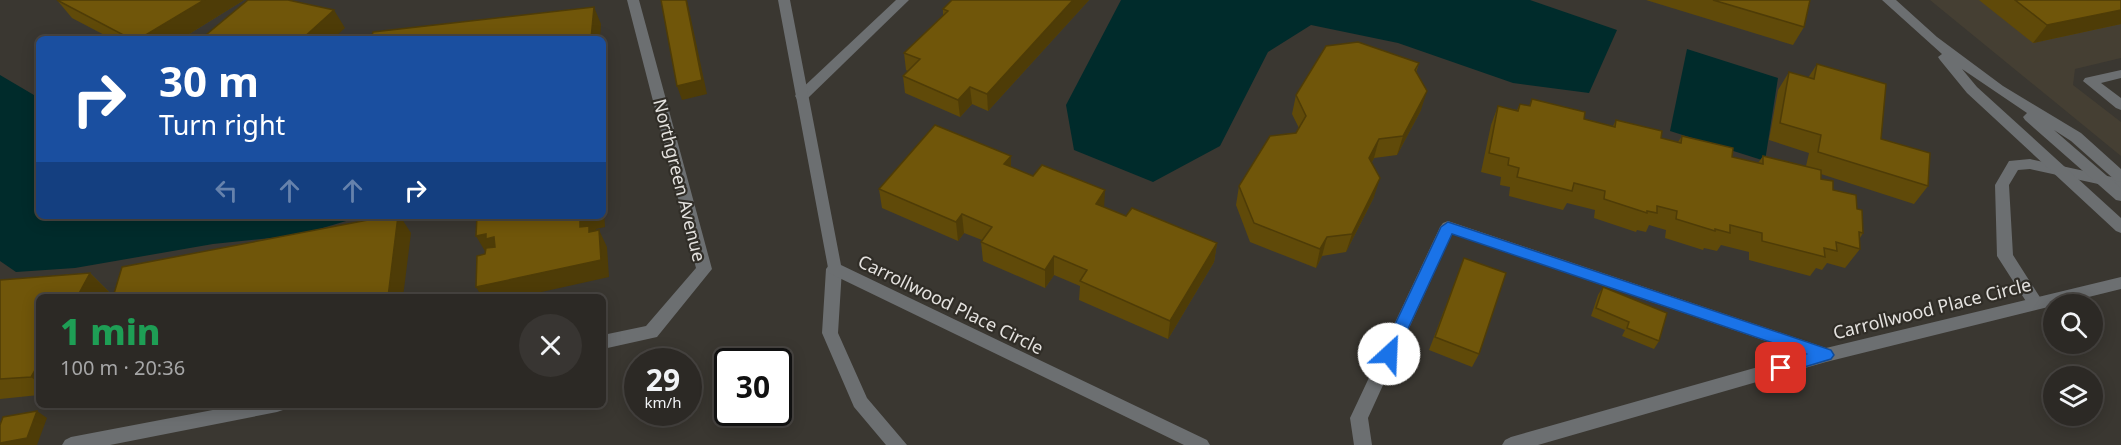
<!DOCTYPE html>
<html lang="en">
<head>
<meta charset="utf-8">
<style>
  :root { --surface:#2c2925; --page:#383532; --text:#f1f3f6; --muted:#a6a6a7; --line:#484542 }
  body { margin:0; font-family:"Noto Sans",sans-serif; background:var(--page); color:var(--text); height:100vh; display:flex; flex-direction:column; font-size:22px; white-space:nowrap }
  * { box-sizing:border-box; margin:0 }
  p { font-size:20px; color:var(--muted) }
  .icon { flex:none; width:33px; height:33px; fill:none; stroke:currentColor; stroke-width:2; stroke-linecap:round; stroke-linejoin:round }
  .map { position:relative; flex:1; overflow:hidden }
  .side { position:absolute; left:36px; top:294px; width:570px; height:114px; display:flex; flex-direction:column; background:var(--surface); border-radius:9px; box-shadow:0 3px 15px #0003,0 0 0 2px var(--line) }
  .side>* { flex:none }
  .top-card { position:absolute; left:36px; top:36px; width:570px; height:183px; border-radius:9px; box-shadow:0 3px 15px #0003,0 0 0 2px var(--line); background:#1a4fa0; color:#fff; overflow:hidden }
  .tools { position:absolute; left:2043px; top:294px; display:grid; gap:12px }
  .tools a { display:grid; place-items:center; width:60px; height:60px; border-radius:50%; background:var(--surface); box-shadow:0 3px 15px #0003,0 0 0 2px var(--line); font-size:30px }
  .speed { position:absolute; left:624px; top:348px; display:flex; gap:12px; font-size:30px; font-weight:700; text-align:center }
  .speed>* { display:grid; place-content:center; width:78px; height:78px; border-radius:50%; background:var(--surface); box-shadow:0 3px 15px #0003,0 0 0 2px var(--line); line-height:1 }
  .speed small { font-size:15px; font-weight:400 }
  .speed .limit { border:3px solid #111; border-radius:9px; background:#fff; color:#111 }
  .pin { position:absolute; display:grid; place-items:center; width:51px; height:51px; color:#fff; margin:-26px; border-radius:12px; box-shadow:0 3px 9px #0006 }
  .me { position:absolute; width:66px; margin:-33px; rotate:25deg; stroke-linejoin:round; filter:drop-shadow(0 0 4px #0008) }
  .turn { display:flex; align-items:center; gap:21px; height:126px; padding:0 24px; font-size:27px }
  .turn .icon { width:78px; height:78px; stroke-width:2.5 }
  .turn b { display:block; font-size:42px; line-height:51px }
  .lanes { display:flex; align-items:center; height:57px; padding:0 24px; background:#0003; justify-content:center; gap:30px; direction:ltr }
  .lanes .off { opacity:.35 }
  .round { display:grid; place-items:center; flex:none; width:63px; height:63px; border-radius:32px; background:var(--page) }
  .summary { display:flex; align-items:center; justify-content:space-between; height:102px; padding:0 24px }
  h1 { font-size:36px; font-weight:800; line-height:45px; color:#1e9e55 }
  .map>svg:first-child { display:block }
</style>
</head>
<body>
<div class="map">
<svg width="2121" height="445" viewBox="0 0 2121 445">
  <rect width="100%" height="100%" fill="#3a3731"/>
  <path fill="#453f33" d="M1930,0h191v58l-46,11 -2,16 48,37v34z"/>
  <g fill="#002b2b">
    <path d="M1121,0h409l87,30 -28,63 -76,-10 -115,-40 -87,-18 -43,27 -48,94 -67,36 -79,-32 -8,-45z"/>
    <path d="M1687,49l91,29 -13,83 -95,-30z"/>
    <path d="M0,75l39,23v118h324l-64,19 -86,9 -138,24 -59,4 -16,-11z"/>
  </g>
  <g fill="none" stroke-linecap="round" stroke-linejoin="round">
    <g fill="#6c6f71" fill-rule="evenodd">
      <path d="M896,0h13l-102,99h-10l-2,-3 2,-3z"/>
      <path d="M2030,159l91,20v10l-91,-20 -12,1 -9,15 4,70 30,47 -2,4 -6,2 -6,-2 -32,-50 -2,-71 14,-24z"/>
      <path d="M834,263l5,2 3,4 -4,64 29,65 40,47h-21l-32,-38 -32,-74 4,-64 3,-4z"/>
    </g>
    <g fill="#6c6f71" fill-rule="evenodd">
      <path d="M627,0h12l73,269 -55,68 -54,12v-14l43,-9 50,-58z"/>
      <path d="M778,0h12l51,265 366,175 3,5h-26l-355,-172z"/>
      <path d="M1882,0h14l41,37 66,49 78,47 40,36v13l-5,-1 -45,-40 -17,-11 67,58v13l-5,-1 -91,-80 -2,-3 4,-4 -65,-44 15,18 144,131v15l-5,-2 -149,-138 -27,-33 -2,-3 4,-3z"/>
      <path d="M2121,70v8l-20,5 20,15v12l-5,-2 -33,-27 2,-3z"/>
      <path d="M1448,221l378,127 295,-71v12l-295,73 -288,83h-36l3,-5 6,-3 293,-83 -352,-120 -84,184 4,27h-18l-4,-27 90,-191 3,-4z"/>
      <path d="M239,405h47l-3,5 -6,2 -167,33h-48l3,-5 6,-3z"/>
    </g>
  </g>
  <g fill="#604a09">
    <path d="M57,0h187l-63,39h-69l-40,-21z"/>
    <path d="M952,0h137l-101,111 -16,-7 -12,13 -55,-24 -2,-17 5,-5 -2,-1 -2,-17 39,-37v-7z"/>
    <path d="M1646,0h164l-6,27 -11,18z"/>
    <path d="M1979,0h142v24l-88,19z"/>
    <path d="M1419,63l-3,10 5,37 -24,45 -23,3 -2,4 2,35 -28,55 -24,4 -6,12 -66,-26 -14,-37 3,-19 57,-53 3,-5 -7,-14 4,-19z"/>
    <path d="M1817,64l64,75 47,47 -14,18 -93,-30v5l36,30 6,24 -3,5v11l-15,19 -18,-5 -5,7 -6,-2 -6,8 -61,-16v-8l-28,-7 -4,6 -13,-3 -1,2 -38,-12 1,-8 -17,-5 -3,7 -9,-2 -1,2 -42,-14 1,-8 -28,-7 -4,7 -54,-14 1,-9 -10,-2 1,-8 -20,-5 10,-47 7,-19 19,4 3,-6 9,2 3,-7 52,20 29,7 3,-6 45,18 17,4 4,-6 50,21 26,6 5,-7 43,10 3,-13 -40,-13 9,-50 11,-18 19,6z"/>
    <path d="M1011,167l115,49 91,27 -3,19 -46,77 -89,-39 1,-14 -26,-11 -9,13 -62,-27 -2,-19 1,-2 -18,-7 -6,8 -76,-33 -3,-19z"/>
    <path d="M1464,258l15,96 -7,13 -43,-17z"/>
    <path d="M90,273l19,19 -3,5h-67v98l-39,4v-119z"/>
    <path d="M1603,287l56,54 -5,8 -32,-13 3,-6 -34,-14 7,-21z"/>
  </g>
  <g fill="#4e3c07">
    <path d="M204,0h40l-63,39h-42z"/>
    <path d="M686,0h1l20,94 -25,6 -5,-14z"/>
    <path d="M1073,0h16l-101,111 -1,-17z"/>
    <path d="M594,7l7,17 -1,15h-9z"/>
    <path d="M334,10l11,18 -12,11h-31z"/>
    <path d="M2121,10v14l-88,19 14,-18z"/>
    <path d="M970,87l2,17 -12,13 -2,-17z"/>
    <path d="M1427,91l-6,19 -24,45 6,-19z"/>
    <path d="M1379,139l-5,19 -10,19 5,-19z"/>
    <path d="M1011,156v19l-7,-11z"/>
    <path d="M1380,178l-6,19 -28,55 6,-18z"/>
    <path d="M1105,190l-1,19 -8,-5z"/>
    <path d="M603,195l2,32 -9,2v6l-16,-8v-8l8,-3h15z"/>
    <path d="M962,214l2,19 -6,8 -2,-19z"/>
    <path d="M398,216h2l11,17 -8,64h-15z"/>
    <path d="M599,230l8,17 2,30 -90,20h-37l-6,-10z"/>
    <path d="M486,234l8,3 10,17 -18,-1 -10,-17z"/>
    <path d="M1327,237l-5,19 -6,12 4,-19z"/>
    <path d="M1217,243l-3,19 -46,77 2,-18z"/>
    <path d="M1054,256v19l-9,13v-18z"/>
    <path d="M90,273l19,19 -3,5h-29z"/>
    <path d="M39,363v20l-8,-6z"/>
    <path d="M37,411l10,7 -10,27h-37v-2z"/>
  </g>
  <g fill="#70560a" stroke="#4e3c07" stroke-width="1.5">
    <path d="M57,0h147l-65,39h-8z"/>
    <path d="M248,0h40l46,10 -32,29h-101z"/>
    <path d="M661,0h25l16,80 -25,6z"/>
    <path d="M952,0h121l-86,94 -17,-7 -12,13 -55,-24 17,-17 -16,-6 44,-42 -5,-2z"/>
    <path d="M1713,0h97l-6,27z"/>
    <path d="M2015,0h106v10l-74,15z"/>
    <path d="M594,7l-3,32h-220l2,-7z"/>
    <path d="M1358,42l61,21 -4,7 12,21 -24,45 -24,3 -10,19 11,20 -28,56 -25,3 -7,12 -66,-26 -15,-37 31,-50 26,-3 10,-17 -10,-21 30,-49z"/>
    <path d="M1817,64l69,20 -5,55 49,14 -2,33 -110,-34 3,-17 -41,-12 9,-51 25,7z"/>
    <path d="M1532,99l53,13 -1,7 31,8 1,-7 46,11 -1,7 20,5 1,-7 51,12 -1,9 31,7v-8l58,14v9l12,2v9l23,5 1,14 5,1 1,23 -4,-1 1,17 -24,-7 1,9 -13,-3 1,9 -63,-16v-8l-32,-8v8l-15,-4v2l-39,-12 1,-8 -20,-5v7l-10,-2v2l-43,-14 1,-8 -31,-8 -2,8 -55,-14 2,-9 -11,-3 1,-7 -20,-5 9,-47 20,5 2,-7 10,2z"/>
    <path d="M935,125l76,31 -7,8 29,12 9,-11 63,25 -9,14 30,12 6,-8 85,35 -47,78 -90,-40 7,-11 -33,-14 -9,14 -64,-28 11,-15 -30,-13 -6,8 -77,-33z"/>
    <path d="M389,216h9l-10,81h-275l9,-30z"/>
    <path d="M477,216h111v2l-8,1v8l9,-1v6l10,-2 2,30 -125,27 1,-31 8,-2 1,-6 9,-1 -1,-10 -8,2v-5l-10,2z"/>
    <path d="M1464,258l42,15 -27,81 -44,-17z"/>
    <path d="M90,273l-13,24h-38v66l-8,14 -31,2v-99z"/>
    <path d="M1603,287l64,26 -8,28 -32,-13 2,-6 -33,-14z"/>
    <path d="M37,411l-10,27 -27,5v-18l3,-8z"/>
  </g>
  <path fill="#1a73e8" stroke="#114b97" stroke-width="1.5" d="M1448,222l383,128 3,5 -3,4 -50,15 -5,-2 -2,-4 2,-5 30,-9 -354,-120 -58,125 -5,2 -6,-2 -2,-5 60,-127z"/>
  <g text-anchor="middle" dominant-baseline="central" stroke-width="4.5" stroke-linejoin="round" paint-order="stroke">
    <g font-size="18" fill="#e4e2df" stroke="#302d27">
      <text transform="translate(680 180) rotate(76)">Northgreen Avenue</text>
      <text transform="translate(951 304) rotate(26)">Carrollwood Place Circle</text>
      <text transform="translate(1932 308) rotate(-14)">Carrollwood Place Circle</text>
    </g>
  </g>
</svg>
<div class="tools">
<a><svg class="icon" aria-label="search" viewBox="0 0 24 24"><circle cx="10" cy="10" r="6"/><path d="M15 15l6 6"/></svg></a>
<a><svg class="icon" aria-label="layers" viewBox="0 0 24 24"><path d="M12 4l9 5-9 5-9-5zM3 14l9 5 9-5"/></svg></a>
</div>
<div class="speed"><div>29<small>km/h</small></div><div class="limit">30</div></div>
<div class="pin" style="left:1781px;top:368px;background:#d93025"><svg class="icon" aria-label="arrive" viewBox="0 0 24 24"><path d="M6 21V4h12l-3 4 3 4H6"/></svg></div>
<svg class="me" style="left:1389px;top:354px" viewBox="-20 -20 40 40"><circle r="19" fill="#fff"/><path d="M0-13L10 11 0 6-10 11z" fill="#1a73e8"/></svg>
<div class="top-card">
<div class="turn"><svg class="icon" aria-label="right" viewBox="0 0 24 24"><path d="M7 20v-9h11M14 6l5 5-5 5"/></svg><div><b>30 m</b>Turn right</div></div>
<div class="lanes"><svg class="icon off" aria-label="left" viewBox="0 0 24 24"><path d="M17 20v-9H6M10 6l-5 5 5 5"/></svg><svg class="icon off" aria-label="ahead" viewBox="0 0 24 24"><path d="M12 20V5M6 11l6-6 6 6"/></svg><svg class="icon off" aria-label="ahead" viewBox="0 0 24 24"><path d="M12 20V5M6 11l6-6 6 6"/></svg><svg class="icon" aria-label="right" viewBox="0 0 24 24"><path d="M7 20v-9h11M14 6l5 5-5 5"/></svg></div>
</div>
<section class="side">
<div class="summary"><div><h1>1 min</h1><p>100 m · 20:36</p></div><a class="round"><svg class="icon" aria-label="close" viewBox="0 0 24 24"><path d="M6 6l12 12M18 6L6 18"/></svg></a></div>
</section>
</div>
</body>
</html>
